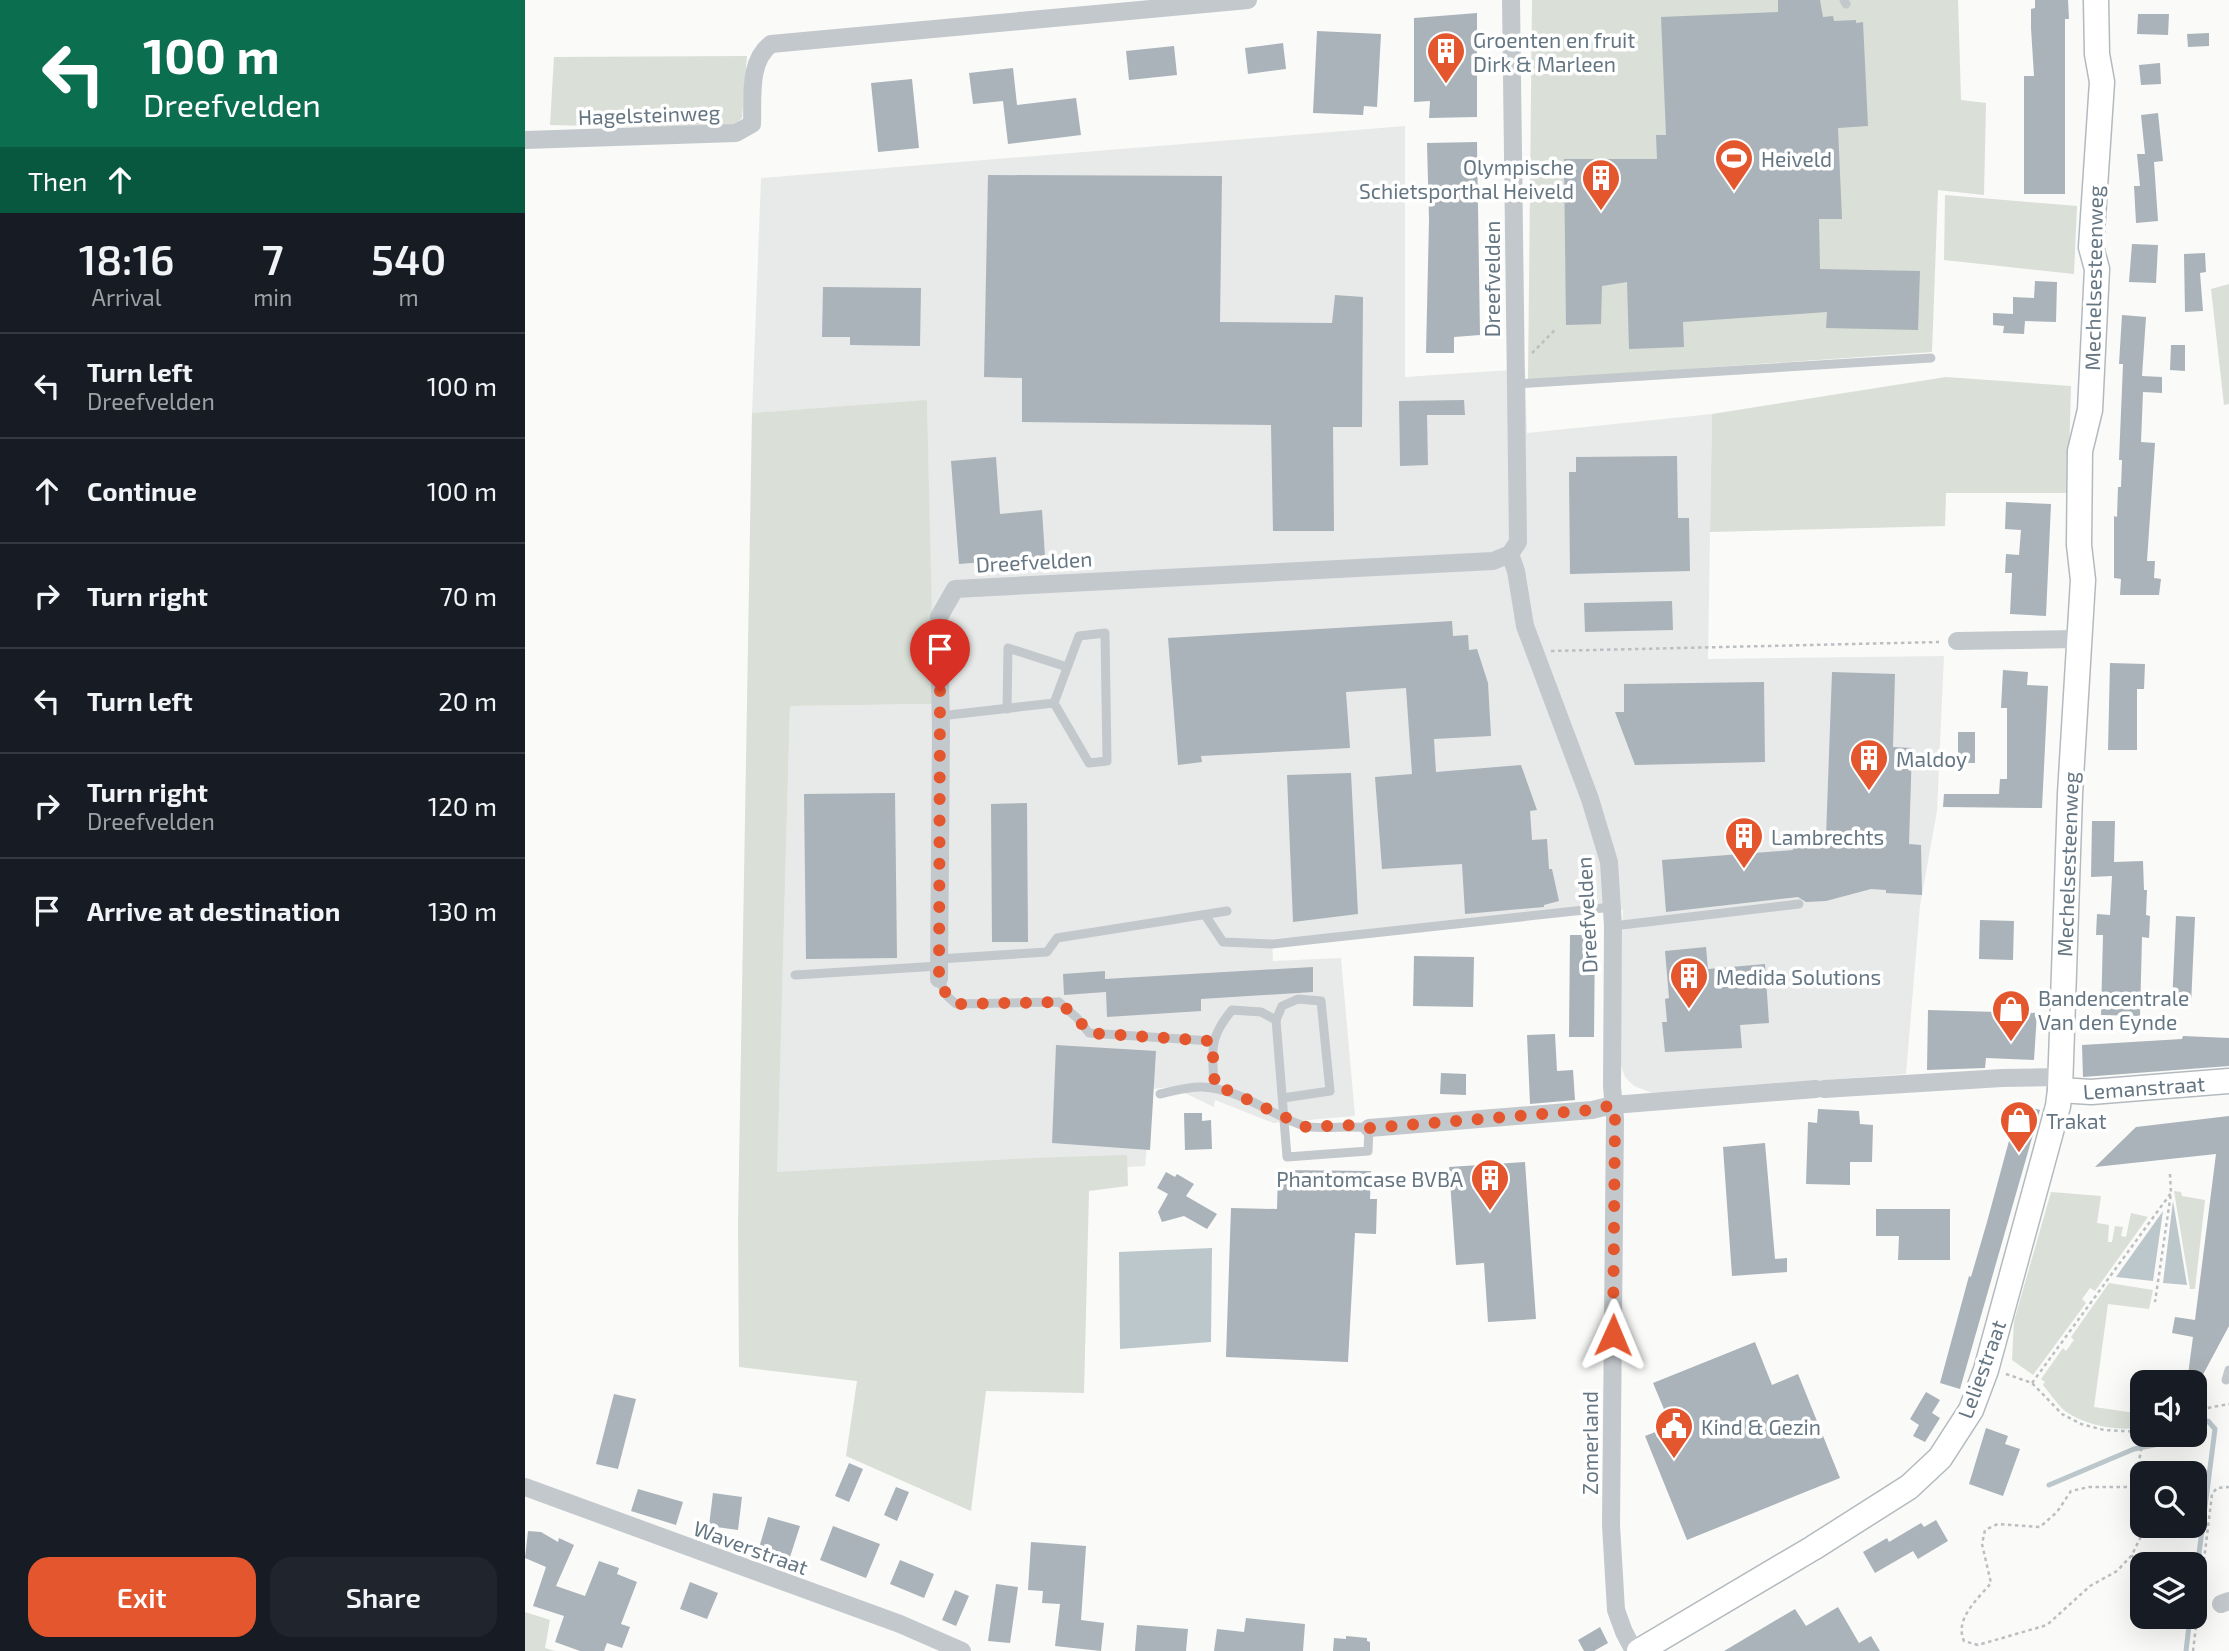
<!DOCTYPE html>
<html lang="en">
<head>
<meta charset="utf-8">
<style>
  :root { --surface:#171b24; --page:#20242c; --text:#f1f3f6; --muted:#9ea1a6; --line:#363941; --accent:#e4572e }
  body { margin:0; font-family:"Exo 2",sans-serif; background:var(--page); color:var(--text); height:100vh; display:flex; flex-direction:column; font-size:26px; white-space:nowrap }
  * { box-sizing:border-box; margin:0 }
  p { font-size:23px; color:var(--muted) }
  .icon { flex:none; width:38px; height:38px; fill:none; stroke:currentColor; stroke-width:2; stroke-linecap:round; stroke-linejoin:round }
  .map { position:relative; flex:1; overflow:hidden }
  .sheet { display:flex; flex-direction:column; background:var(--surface); width:525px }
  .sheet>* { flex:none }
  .top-card { background:#0b6e4f; color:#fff; overflow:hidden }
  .buttons { position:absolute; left:1605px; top:1370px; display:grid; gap:14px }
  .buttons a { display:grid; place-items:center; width:77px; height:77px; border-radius:14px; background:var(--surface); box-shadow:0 7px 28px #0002; font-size:35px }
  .pin { position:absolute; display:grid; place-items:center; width:60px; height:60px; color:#fff; margin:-72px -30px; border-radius:50% 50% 50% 0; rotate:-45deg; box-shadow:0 0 7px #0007 }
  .pin .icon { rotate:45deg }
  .me { position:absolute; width:77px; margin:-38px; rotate:1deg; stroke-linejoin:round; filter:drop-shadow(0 0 5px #0008) }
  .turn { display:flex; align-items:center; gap:24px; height:147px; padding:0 28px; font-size:32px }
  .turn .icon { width:91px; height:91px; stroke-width:2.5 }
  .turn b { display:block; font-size:49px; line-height:60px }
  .then { display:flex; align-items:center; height:66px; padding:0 28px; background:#0003; gap:14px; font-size:26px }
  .eta { display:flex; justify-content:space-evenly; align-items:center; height:119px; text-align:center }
  .eta b { font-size:42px; font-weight:600; line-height:49px }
  .cta { display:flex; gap:14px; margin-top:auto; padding:14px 28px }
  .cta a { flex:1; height:80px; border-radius:21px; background:var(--accent); color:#fff; font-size:28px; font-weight:600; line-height:80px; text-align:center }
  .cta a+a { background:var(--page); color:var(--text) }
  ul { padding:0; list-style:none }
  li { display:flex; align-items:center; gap:21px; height:105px; padding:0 28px; border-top:2px solid var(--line) }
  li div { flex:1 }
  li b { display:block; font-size:26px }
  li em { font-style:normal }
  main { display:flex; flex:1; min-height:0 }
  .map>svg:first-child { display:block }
</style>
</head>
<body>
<main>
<section class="sheet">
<div class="top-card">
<div class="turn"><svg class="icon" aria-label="left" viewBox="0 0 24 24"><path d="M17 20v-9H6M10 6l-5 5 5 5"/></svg><div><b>100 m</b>Dreefvelden</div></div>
<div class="then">Then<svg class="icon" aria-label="ahead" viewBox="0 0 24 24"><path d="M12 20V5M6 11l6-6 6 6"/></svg></div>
</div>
<div class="eta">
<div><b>18:16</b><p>Arrival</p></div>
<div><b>7</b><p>min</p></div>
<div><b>540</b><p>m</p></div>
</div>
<ul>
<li><svg class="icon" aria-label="left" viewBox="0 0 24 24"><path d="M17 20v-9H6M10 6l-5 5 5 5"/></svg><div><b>Turn left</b><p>Dreefvelden</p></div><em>100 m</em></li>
<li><svg class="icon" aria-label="ahead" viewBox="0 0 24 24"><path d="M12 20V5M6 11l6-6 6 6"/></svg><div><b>Continue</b></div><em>100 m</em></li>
<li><svg class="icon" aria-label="right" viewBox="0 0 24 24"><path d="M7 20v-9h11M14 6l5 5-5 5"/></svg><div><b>Turn right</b></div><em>70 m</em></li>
<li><svg class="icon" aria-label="left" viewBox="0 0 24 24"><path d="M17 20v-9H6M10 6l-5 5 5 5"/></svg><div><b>Turn left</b></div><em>20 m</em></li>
<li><svg class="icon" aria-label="right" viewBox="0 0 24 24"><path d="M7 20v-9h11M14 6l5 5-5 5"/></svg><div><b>Turn right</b><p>Dreefvelden</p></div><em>120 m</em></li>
<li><svg class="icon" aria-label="arrive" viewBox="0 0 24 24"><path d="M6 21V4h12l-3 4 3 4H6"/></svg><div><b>Arrive at destination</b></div><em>130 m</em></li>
</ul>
<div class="cta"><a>Exit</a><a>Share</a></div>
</section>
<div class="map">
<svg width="1704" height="1651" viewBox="0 0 1704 1651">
  <rect width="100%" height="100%" fill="#fafaf8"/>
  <path fill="#e8e9e9" d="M880,126v251l120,-8 2,64 185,-19 -4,245 236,-3 -7,155 -17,95 -14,168 -254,19 -18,-7 -9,-9 -7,-20 5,-147 -341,28 -10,1 1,22 68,-3 14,158 -82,7 -58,-23 -1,7 -42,-20 -19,2 -8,77 -389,23 26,-201 8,-282 143,-2 -6,-303 -175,12 9,-235z"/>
  <g fill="#dadfd7">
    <path d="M1007,0h426l3,100 25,3 -2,92 -46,-5 -6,162 -404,28z"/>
    <path d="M222,56l-5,62 -12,11 -180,-4 4,-68z"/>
    <path d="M1420,195l132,11 -3,68 -130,-14z"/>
    <path d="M1704,284v120l-5,1 -13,-116z"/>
    <path d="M1421,377l125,9 -3,107h-122l-1,33 -235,6 2,-118z"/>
    <path d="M402,400l7,304 -144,2 -13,466 256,-14 94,-3 1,31 -39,5 -5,202 -98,-2 -15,120 -125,-55 11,-75 -118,-14 -1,-143 14,-811z"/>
    <path d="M1649,1191l7,1 1,4 23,4 -10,89h-5z"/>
    <path d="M1526,1192l50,4 -4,27 12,2 -1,17h4l3,-16 8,1 -2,9 5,1 5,-24 17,4 -53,74 -5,-3 -8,11 4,4 -53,72 -21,-15 2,-39z"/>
    <path d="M1584,1283l44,7 -4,19 -41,-5 -14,103 48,7v14c-25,3 -56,-2 -77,-17 -8,-7 -15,-18 -22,-26l2,-3 -4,-3 22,-31 3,3 8,-11 -3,-3z"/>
    <path d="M0,1612l25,8 -5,28 10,3h-30z"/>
  </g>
  <g fill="#bbc7cb">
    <path d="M1648,1201l14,84 -24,-2z"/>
    <path d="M1638,1211l-10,70 -37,-4z"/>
    <path d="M687,1248l-1,94 -91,7 -1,-97z"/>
  </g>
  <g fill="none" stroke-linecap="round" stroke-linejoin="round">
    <g stroke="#bbc7cb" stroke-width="5">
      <path d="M1670,1428l13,-7 7,8 -20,156"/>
      <path d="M1524,1485l85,-36 35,-7 15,-7"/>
      <path d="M1661,1651l4,-34"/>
    </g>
  </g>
  <g fill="#aab3b9">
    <path d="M1253,0h42l3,17 10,-1 1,5 22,-1v3l7,-1 5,104 -30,2 4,91h-23l1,50 100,2 -2,59 -92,-2 1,-16 -144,10 1,25 -55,2 -2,-67 -25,4 -1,38 -35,1 -2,-166h93l-1,-24h10l-5,-118 117,-5z"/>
    <path d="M1510,0h33l1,19h-4v175h-41v-118h10l-3,-48v-19l4,-1z"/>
    <path d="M952,13v104l-48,1 1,-17 -16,1v-84z"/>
    <path d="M1613,14h31l-1,21 -31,-1z"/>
    <path d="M792,31l64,3 -4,73 -13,-1 -1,9 -50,-2z"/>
    <path d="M1684,33v13l-21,1 -1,-13z"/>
    <path d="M758,43l3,26 -38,5 -3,-26z"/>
    <path d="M649,46l3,29 -48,5 -3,-29z"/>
    <path d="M1635,63l1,21 -20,1 -2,-20z"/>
    <path d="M488,68l4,37 59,-7 5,37 -73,9 -5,-43 -30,3 -4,-31z"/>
    <path d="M387,79l7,69 -41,4 -7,-69z"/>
    <path d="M1633,113l5,48 -9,1 4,59 -22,2 -2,-37h6l-3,-32h8l-4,-39z"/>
    <path d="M952,142l3,193 -26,2v16h-28l3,-133 -2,-77z"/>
    <path d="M463,175l234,1 -2,146 112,1 3,-28 28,2 -1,130h-29l1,104h-61l-2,-106 -249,-3v-44l-38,-1z"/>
    <path d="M1607,244l26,1 -2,38 -27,-1z"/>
    <path d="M1680,253l1,19 -6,1 3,38 -18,1 -1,-58z"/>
    <path d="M1510,281l22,1 -1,40 -31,-1 -1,13 -21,-1 1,-7 -11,-1v-12l20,1v-17l21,1z"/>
    <path d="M298,287l98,1 -1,58 -70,-1v-8h-28z"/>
    <path d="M1597,315l24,2 -4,59 20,1v16l-19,-1 -2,50 14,1 -8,118h8l-1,17 7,1 -2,16h-39l1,-16 -7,-1v-62l3,1 1,-30h3l1,-27h-3l4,-96h-4z"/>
    <path d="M1646,345h14v26l-15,-1z"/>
    <path d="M939,400l1,15h-38l1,50 -28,1 -1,-65z"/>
    <path d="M1152,456l1,62h11l1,53 -120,3 -1,-102h7v-15z"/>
    <path d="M471,457l4,57 42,-4 3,47 -86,7 -8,-103z"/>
    <path d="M1481,502l45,2 -5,112 -36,-2 2,-41h-7l1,-19 13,1 2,-25 -16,-1z"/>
    <path d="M1147,601l1,29 -88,2 -1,-29z"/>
    <path d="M927,621l1,15 15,-1 1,15 8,-1 11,34 3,53 -57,3 2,33 85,-7 16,45 -7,1 2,29 15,-1 2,30h3l7,32 -15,4v2l-79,7 -3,-50 -80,5 -7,-92 37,-3 -6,-86 -60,4 4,56 -149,8 1,6 -24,3 -10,-127z"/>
    <path d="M1585,663l35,1 -1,25h-7v61h-29z"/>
    <path d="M1478,670l25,2 -1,13 21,1 -6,122 -99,-1 1,-13h55l1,-15h7v-71h-6z"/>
    <path d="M1307,672l63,2 -2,73 19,1 -3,96 12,1 1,50 -36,-2v-3l-15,-1 -45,12 -20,1 -8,-5 -132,15 -4,-52 131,-10 -1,-11 34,-2z"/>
    <path d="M1239,682l1,80 -130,3 -20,-53h9v-28z"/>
    <rect x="1433" y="732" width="17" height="31"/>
    <path d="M826,773l7,141 -65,8 -6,-147z"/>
    <path d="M370,793l2,165 -91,1 -2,-165z"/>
    <path d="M502,803l1,139h-36l-1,-138z"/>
    <path d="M1567,821h23l-1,41 29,-1 1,29h3l-1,25 4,1 -1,22 -7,-1 -2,79 -39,-1 2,-80h-7l1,-21 13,1 2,-39 -21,1z"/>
    <path d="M1651,916l19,1 -4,88 -19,-1z"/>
    <path d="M1455,920l34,1 -1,39 -34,-1z"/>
    <path d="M1045,935h25l-1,102h-25z"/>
    <path d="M1181,947l2,22 57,-5 4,59 -29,2 2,23 -77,4 -3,-30h5l-2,-23 4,-1 -4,-47z"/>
    <path d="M889,956l60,1 -1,50 -60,-1z"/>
    <path d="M788,967v25l-112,7v12l-94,6 -1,-25 -42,3 -1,-21 42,-3v8z"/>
    <path d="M1403,1010l109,3 -3,47 -48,-2 -1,10 -58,2z"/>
    <path d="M1030,1034l2,37 16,-1 2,30 -45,4 -3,-69z"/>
    <path d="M1658,1036l46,2v28l-146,11 -1,-32 100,-6z"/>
    <path d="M531,1045l100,6 -6,99 -98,-7z"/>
    <path d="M916,1073l25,1v21l-26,-1z"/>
    <path d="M1494,1104l21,6 -80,279 -20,-6 29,-107 2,1 16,-55z"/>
    <path d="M1293,1109l41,2 1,13 13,1 -1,37h-22v23l-44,-1 2,-62 9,1z"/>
    <path d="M659,1113h18v8l9,-1 1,29 -27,1z"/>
    <path d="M1704,1116v210l-30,56h-12l6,-45 -21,-4 3,-16 20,3 21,-166 -121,13 41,-40z"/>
    <path d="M1240,1143l10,116 12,-1v14l-55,4 -9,-129z"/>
    <path d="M1000,1162l11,157 -48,3 -4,-59 -28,2 -7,-98z"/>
    <path d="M753,1170l93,1 -1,28h7l-1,35 -21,-1 -7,129 -122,-5 5,-149 46,1z"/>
    <path d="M641,1172l9,5 2,-3 17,10 -8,12 31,18 -10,15 -23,-13 -22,6 -4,-10 10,-18 -11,-6z"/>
    <path d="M1351,1209h74v51h-52l1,-24h-23z"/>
    <path d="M1230,1342l17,43 26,-11 42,104 -153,62 -42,-104 26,-10 -18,-43z"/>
    <path d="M1401,1392l14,8 -8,13 8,5 -15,24 -12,-6 6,-11 -9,-6z"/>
    <path d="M89,1394l22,5 -18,70 -22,-5z"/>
    <path d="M1461,1428l22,8 -3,8 15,5 -17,47 -34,-12z"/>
    <path d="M324,1463l14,6 -14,33 -14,-6z"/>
    <path d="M371,1487l13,5 -12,29 -13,-6z"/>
    <path d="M113,1489l45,13 -7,23 -45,-14z"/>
    <path d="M188,1493l29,4 -4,33 -29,-4z"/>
    <path d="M243,1517l32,9 -10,31 -31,-9z"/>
    <path d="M1411,1520l12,21 -30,18 -5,-8 -38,22 -12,-21 24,-14 2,4 32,-19 3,4z"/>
    <path d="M308,1526l47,18 -14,34 -46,-18z"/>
    <path d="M3,1531l13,1 17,10 1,-4 15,7 -18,41 29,10 14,-35 20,7 -2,6 20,8 -16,42 9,3 -8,21 -15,-5 -3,8h-24l-25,-9 9,-26 -31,-10 13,-39 -21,-9z"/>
    <path d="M506,1542l55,4 -5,74 23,3 -3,28 -46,-5 5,-42 -18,-1 1,-12 -15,-1z"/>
    <path d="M375,1560l34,14 -10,24 -34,-14z"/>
    <path d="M165,1582l28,11 -11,26 -27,-10z"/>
    <path d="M471,1584l22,3 -8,56 -22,-2z"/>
    <path d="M430,1590l14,6 -13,30 -14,-6z"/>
    <path d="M1313,1607l21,36 12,-7 9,15h-156l71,-42 11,17z"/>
    <path d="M721,1618l59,6 -2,27h-89l3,-22 27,3z"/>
    <path d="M612,1625l51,4 -2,22h-51z"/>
    <path d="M1075,1627l8,16 -14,8h-10l-6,-11z"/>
    <path d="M821,1636l21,2v3l3,1v9h-37l1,-13 12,1z"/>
  </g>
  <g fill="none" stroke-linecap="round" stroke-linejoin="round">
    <defs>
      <g id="secondary">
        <path d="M1535,1090l31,2 138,-11"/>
        <path d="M1114,1651l174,-103 96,-61 31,-29 31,-48 15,-40 72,-264 2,-16 10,-296 13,-214 -4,-35 1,-94 10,-41 7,-141 -6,-22 11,-165 -5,-28 -1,-54"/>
      </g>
    </defs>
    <use href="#secondary" stroke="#b3babf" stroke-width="27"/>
    <g stroke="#bbbfc2" stroke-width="2.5" stroke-dasharray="3.5 3.5" stroke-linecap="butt">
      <path d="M1007,353l23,-23"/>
      <path d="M1026,651l388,-9"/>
      <path d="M1645,1174l1,19"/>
      <path d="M1481,1374l26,9 30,31 19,10 23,6 38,2"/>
      <path d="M1507,1383l139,-190 -16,109"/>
      <path d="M1670,1413l7,-4 27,-5"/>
      <path d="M1609,1487h-45l-18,4 -14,21 -17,15 -42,-3 -13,6 -3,14 9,39c-13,16 -37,36 -27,58l14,4 69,-20 43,-39 27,-15 15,-16 11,-23v-6"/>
      <path d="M1617,1505l-8,-18 10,-52"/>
      <path d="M1607,1555l10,26"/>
      <path d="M1668,1651l19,-157 5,-6 12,-1"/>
    </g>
    <g stroke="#c3c8cc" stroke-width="9">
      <path d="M1319,0l2,4"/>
      <path d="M990,384l416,-26"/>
      <path d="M482,709l1,-61 59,19"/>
      <path d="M415,716l114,-13 35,60 18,-2 -2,-128 -26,3 -25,67"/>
      <path d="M680,915l18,27 49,2 340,-37"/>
      <path d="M1088,926l186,-22"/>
      <path d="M414,959l108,-7 10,-14 170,-27"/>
      <path d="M270,975l144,-9"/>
      <path d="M414,979l8,17 9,8 103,-2 18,16 12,15 123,8"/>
      <path d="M751,1020l6,-14 16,-7 23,2 9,90 -47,7"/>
      <path d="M635,1094c14,-3 29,-8 43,-7 37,2 66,27 101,39 15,4 46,-1 65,2l-1,23 -81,6 -11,-137 -15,-8 -29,-2c-25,30 -19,42 -18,78"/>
      <path d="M1701,1380l3,-10"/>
    </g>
    <g stroke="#c3c8cc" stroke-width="18">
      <path d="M0,140l211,-7 16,-9c1,-26 -4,-63 19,-80l477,-44"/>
      <path d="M985,554l6,17 9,55 65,173 19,63 4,64 -1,161 3,31 -4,407 5,85 8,22 10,19"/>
      <path d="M1432,641l121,-2"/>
      <path d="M414,979l2,-248 -2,-114 16,-28 538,-28 17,-7 8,-12 -7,-542"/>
      <path d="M1299,1089l178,-11 58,-1"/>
      <path d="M844,1128l223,-18 21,-5 203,-16"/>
      <path d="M0,1487l375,137 62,27"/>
      <path d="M1696,1604l8,-3"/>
    </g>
    <use href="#secondary" stroke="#fff" stroke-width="24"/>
  </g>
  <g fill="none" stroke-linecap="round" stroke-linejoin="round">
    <path stroke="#e4572e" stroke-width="12" stroke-dasharray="0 21.6" d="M415,691l-1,288 8,17 9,8 103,-2 18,16 12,15 123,8 3,47 12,2 79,37 47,-2 16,3 223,-18 21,-5 2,13 -2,217"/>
  </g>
  <defs>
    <symbol id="building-pin" viewBox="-11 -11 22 30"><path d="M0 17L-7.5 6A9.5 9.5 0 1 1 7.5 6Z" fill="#e4572e" stroke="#fff"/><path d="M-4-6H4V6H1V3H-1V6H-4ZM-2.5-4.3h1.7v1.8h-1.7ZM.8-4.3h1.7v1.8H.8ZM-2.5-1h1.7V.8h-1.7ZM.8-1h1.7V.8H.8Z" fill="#fff"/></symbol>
    <symbol id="stadium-pin" viewBox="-11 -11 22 30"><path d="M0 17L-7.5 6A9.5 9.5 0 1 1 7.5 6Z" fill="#e4572e" stroke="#fff"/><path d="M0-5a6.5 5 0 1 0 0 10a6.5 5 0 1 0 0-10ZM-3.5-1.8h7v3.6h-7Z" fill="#fff"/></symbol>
    <symbol id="shop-pin" viewBox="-11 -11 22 30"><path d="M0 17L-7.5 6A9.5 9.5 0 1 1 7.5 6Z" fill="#e4572e" stroke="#fff"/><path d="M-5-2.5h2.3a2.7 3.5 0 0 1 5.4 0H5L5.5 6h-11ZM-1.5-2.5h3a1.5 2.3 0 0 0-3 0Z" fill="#fff"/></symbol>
    <symbol id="civic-pin" viewBox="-11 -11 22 30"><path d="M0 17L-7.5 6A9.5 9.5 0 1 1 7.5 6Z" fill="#e4572e" stroke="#fff"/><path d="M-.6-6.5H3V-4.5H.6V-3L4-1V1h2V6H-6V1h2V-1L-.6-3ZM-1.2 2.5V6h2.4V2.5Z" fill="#fff"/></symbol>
  </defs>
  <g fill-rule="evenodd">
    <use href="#building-pin" x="899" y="29" width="44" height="60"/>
    <use href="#stadium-pin" x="1187" y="136" width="44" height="60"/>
    <use href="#building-pin" x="1054" y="156" width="44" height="60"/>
    <use href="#building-pin" x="1322" y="736" width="44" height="60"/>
    <use href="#building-pin" x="1197" y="814" width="44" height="60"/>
    <use href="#building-pin" x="1142" y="954" width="44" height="60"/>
    <use href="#shop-pin" x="1464" y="987" width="44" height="60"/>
    <use href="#shop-pin" x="1472" y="1098" width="44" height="60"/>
    <use href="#building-pin" x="943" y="1156" width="44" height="60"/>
    <use href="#civic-pin" x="1127" y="1404" width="44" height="60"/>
  </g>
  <g text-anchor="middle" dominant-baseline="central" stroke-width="7" stroke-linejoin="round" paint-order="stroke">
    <g font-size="21" fill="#657683" stroke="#fff" text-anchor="start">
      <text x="948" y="39">Groenten en fruit<tspan x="948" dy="24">Dirk &amp; Marleen</tspan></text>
      <text x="1236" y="158">Heiveld</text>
      <text x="1049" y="166" text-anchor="end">Olympische<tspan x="1049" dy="24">Schietsporthal Heiveld</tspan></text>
      <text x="1371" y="758">Maldoy</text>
      <text x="1246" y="836">Lambrechts</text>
      <text x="1191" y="976">Medida Solutions</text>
      <text x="1513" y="997">Bandencentrale<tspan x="1513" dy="24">Van den Eynde</tspan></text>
      <text x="1521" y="1120">Trakat</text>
      <text x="938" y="1178" text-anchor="end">Phantomcase BVBA</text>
      <text x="1176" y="1426">Kind &amp; Gezin</text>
    </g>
    <g font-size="21" fill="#657683" stroke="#fff">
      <text transform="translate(124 114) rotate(-2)">Hagelsteinweg</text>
      <text transform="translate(1568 278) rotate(-89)">Mechelsesteenweg</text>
      <text transform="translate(966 279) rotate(-90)">Dreefvelden</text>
      <text transform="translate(509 561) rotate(-3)">Dreefvelden</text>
      <text transform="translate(1542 864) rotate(-88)">Mechelsesteenweg</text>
      <text transform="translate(1061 915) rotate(-93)">Dreefvelden</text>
      <text transform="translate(1619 1087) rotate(-4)">Lemanstraat</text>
      <text transform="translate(1456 1369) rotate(-70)">Leliestraat</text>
      <text transform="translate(1064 1443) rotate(-90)">Zomerland</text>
      <text transform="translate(226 1547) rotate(20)">Waverstraat</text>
    </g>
  </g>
</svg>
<div class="buttons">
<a><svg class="icon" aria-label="sound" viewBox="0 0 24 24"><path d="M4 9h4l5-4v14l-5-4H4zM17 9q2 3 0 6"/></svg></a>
<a><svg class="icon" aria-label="search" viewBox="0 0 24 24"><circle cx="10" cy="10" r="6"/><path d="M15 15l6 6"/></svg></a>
<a><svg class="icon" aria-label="layers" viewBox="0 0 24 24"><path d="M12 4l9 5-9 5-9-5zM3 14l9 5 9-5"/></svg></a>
</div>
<div class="pin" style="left:415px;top:691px;background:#d93025"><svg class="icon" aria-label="arrive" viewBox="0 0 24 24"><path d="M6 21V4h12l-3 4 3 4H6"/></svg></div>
<svg class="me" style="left:1088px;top:1335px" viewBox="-20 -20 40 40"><path d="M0-17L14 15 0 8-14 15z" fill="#e4572e" stroke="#fff" stroke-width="4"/></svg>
</div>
</main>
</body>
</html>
